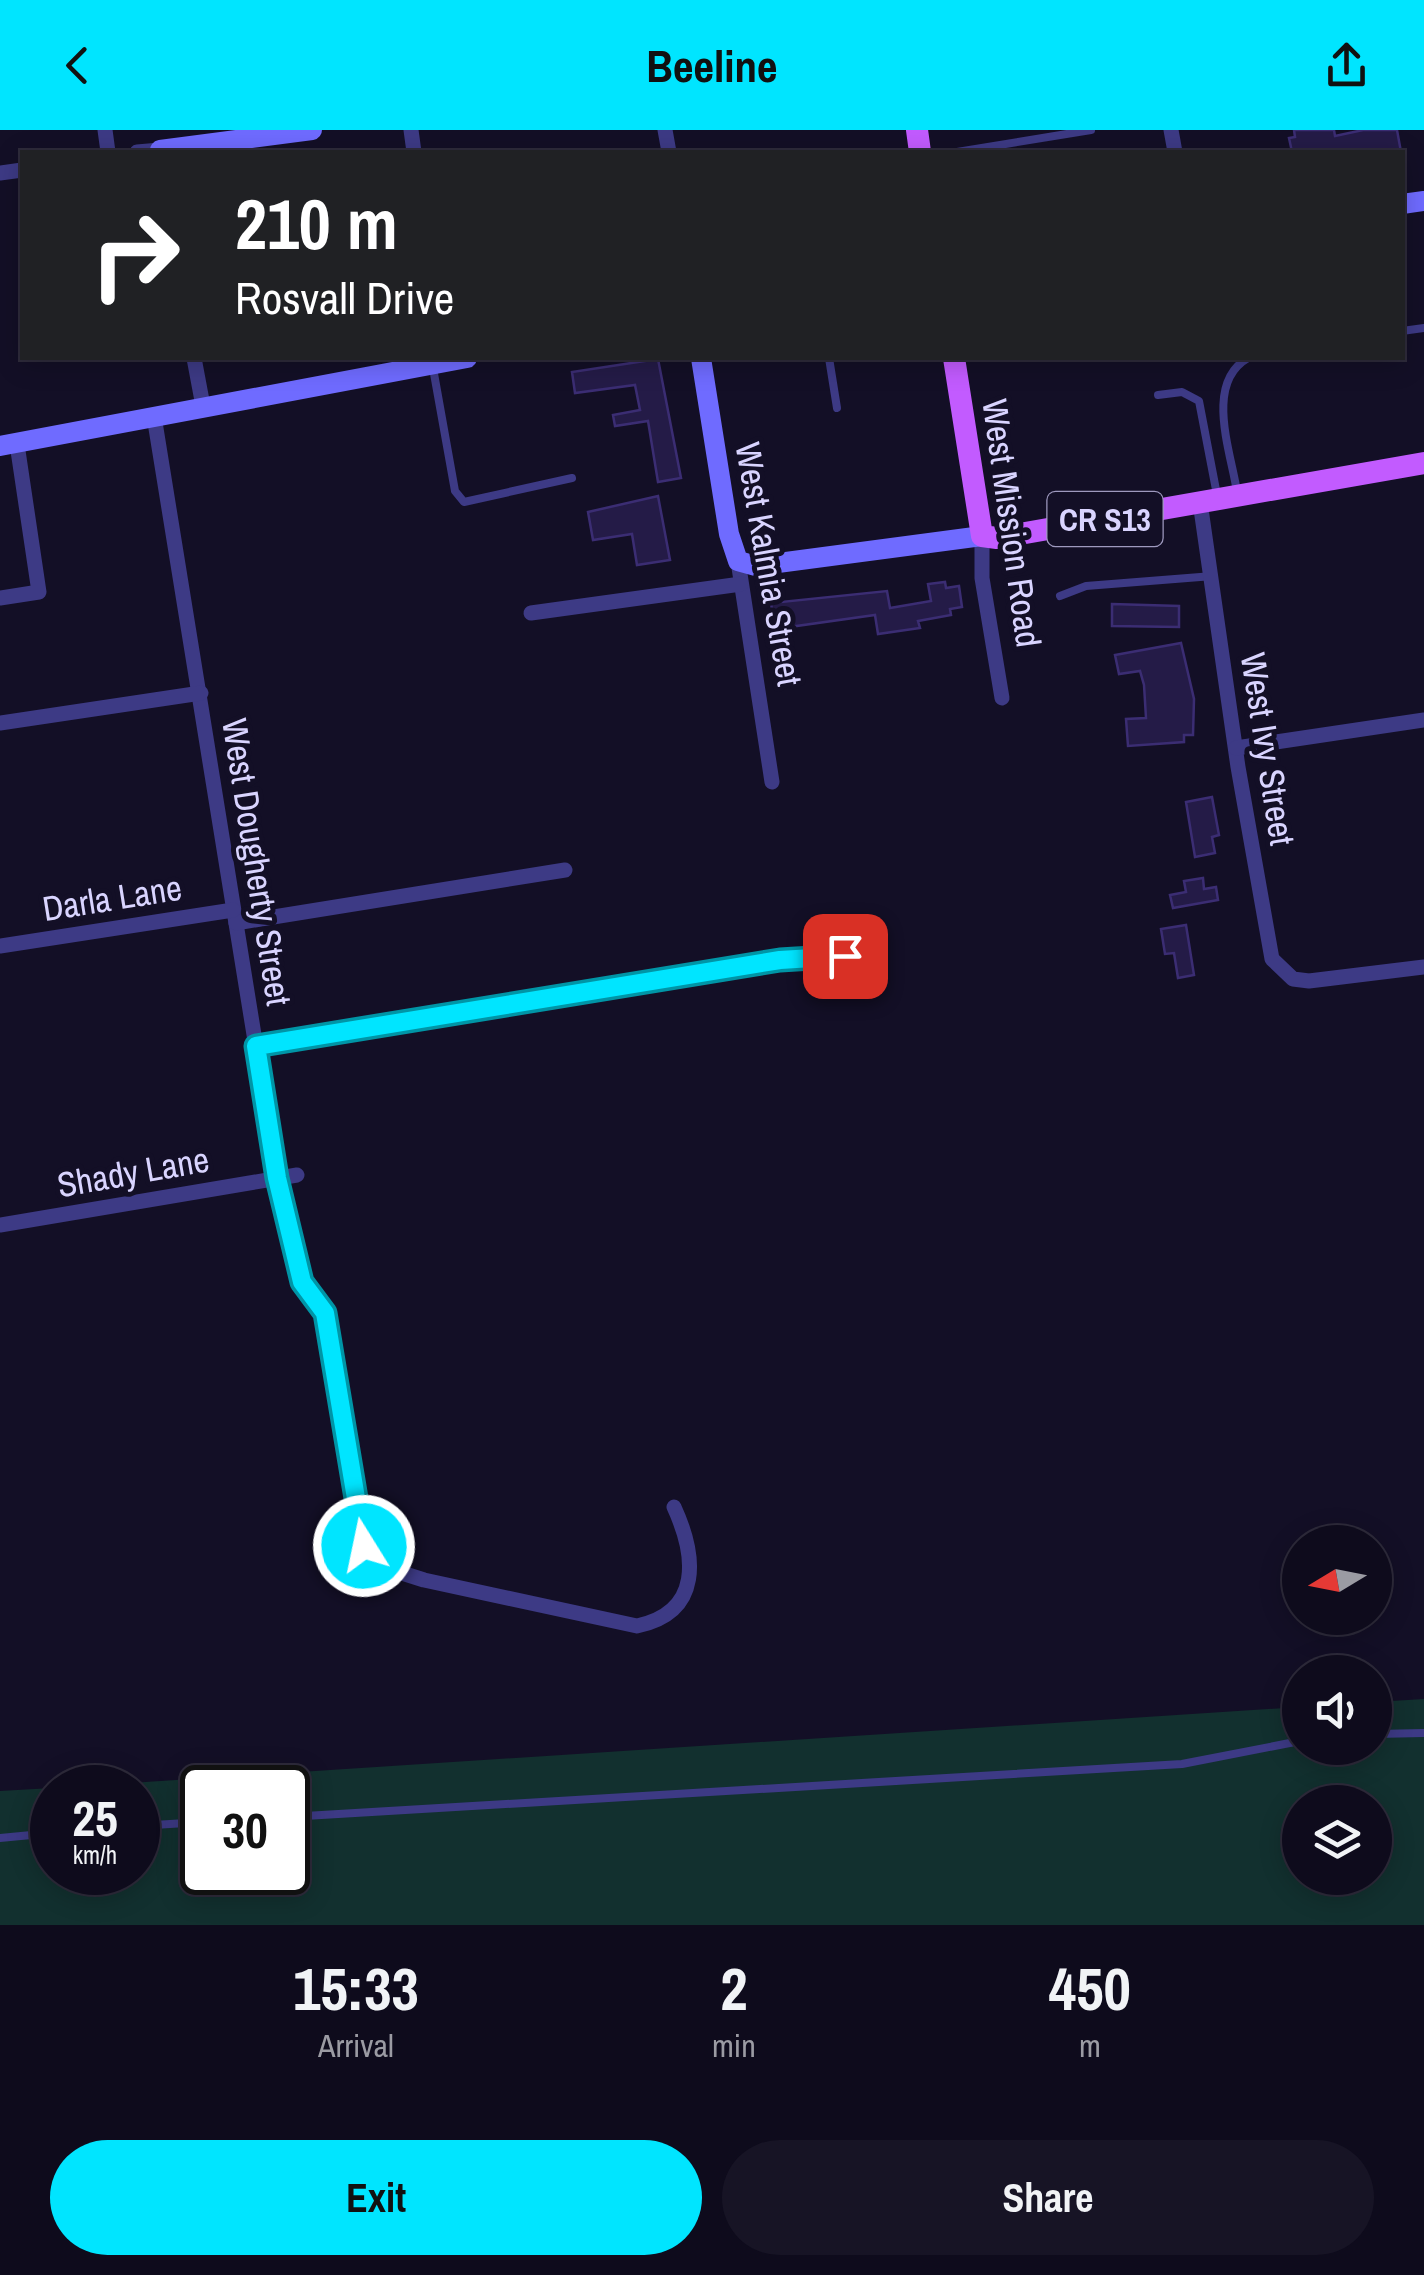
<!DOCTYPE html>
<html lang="en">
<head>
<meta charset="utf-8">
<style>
  :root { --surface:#0e0b1c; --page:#171425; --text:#f1f3f6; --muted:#9b9ba3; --line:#2e2b3b; --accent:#00e5ff }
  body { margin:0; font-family:"Archivo Narrow",sans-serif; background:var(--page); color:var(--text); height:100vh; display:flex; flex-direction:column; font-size:38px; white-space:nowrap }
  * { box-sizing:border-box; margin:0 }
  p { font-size:32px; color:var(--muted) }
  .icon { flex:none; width:55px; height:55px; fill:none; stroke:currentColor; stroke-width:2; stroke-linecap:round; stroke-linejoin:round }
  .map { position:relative; height:1795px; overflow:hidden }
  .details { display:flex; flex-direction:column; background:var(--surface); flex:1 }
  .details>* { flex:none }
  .hud { position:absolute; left:20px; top:20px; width:1385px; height:210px; border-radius:0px; box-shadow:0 5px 25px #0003,0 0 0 2px var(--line); background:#202124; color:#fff; overflow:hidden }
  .needle { width:65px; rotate:260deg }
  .tools { position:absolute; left:1282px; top:1395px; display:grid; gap:20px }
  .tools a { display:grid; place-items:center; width:110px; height:110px; border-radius:50%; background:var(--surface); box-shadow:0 5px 25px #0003,0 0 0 2px var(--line); font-size:50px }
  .speed { position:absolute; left:30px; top:1635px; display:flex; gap:20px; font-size:50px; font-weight:700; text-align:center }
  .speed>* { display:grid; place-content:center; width:130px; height:130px; border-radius:50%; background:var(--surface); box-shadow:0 5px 25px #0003,0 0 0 2px var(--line); line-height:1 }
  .speed small { font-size:25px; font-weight:400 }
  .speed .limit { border:5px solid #111; border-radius:15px; background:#fff; color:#111 }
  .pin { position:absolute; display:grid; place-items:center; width:85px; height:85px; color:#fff; margin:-42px; border-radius:20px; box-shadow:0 5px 15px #0006 }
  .me { position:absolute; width:110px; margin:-55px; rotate:350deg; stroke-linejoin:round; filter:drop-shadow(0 0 8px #0008) }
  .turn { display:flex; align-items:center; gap:35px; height:210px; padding:0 50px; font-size:45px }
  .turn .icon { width:130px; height:130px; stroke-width:2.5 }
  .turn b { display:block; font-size:70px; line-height:85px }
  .eta { display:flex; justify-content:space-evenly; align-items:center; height:170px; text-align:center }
  .eta b { font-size:60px; font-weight:800; line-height:70px }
  .button { display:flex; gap:20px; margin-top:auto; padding:20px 50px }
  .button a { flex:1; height:115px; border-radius:60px; background:var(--accent); color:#111; font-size:40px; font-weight:800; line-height:115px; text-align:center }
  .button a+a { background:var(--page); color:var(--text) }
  header { display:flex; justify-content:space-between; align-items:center; height:130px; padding:0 50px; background:var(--accent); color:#111; font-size:45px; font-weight:800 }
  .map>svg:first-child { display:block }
</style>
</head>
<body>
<header><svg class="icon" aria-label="back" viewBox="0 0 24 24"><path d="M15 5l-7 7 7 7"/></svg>Beeline<svg class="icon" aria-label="share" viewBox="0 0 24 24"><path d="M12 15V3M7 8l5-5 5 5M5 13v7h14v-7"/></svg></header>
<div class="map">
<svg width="1424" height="1795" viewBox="0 0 1424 1795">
  <rect width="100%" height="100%" fill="#130f26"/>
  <path fill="#12302f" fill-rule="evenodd" d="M1424,1569v226h-1424v-134l52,-3v84h86v-84h-85l1247,-81v41h75v-46zM202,1658h86v84h-86zM1300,1672h75v76h-75z"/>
  <g fill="#241b47" stroke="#3b2d73" stroke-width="2.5">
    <path d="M1294,0h40l1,6 28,-6h34l4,22h-109l-3,-14 6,-1z"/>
    <path d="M658,229l23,119 -23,4 -10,-61 -33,5 -2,-11 27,-5 -5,-25 -60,8 -3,-21z"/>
    <path d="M658,366l12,64 -33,5 -5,-31 -39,6 -5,-28z"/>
    <path d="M945,452l1,6 13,-2 3,21 -12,2 1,6 -33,6 2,7 -42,6 -3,-19 -100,14 -4,-26 116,-12 3,17 41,-7 -3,-17z"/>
    <path d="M1112,474l67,2v21l-67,-1z"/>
    <path d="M1181,513l13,56 -1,36h-9v7l-56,4 -2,-27 20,-1 -2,-33 -4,-14 -21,3 -4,-19z"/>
    <path d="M1212,667l7,38 -7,2 3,16 -20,4 -9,-55z"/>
    <path d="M1203,748l1,11 12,-2 2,13 -45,8 -3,-13 16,-3 -2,-11z"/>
    <path d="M1186,795l8,50 -16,3 -4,-25 -9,1 -4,-25z"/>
  </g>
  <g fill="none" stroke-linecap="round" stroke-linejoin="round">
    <g stroke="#3d3a85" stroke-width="8">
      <path d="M957,22l134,-22"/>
      <path d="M1402,201l22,-3"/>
      <path d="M829,228l8,50"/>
      <path d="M433,238l22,123 9,11 108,-24"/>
      <path d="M1158,265l24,-3 17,9 18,94"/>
      <path d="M1237,362c-6,-40 -33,-109 11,-134"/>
      <path d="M1060,466l26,-10 127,-10"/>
      <path d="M1375,1604l49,-1"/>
      <path d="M288,1687l894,-53 118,-23"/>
      <path d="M138,1696l64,-4"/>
      <path d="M0,1708l52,-5"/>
    </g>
    <g stroke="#3d3a85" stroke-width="15">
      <path d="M105,0l3,22"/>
      <path d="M411,0l3,22"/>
      <path d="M665,0l4,22"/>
      <path d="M1171,0l4,22"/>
      <path d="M137,22l23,-2"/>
      <path d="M0,43l22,-3"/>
      <path d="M194,228l9,48"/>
      <path d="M154,286l123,761 25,105 23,31 39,233 19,21 41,13 213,46c66,-14 59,-71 37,-119"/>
      <path d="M1200,372l38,265 34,192 21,20 16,2 115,-14"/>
      <path d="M982,406v42l20,120"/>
      <path d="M738,431l34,221"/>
      <path d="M0,468l39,-6 -22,-148"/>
      <path d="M531,483l210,-29"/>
      <path d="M0,593l201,-30"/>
      <path d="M1236,618l188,-28"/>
      <path d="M236,793l329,-53"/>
      <path d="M0,816l233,-36"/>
      <path d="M256,916l524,-86 65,-4"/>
      <path d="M0,1095l297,-50"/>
    </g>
    <g stroke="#6f6bff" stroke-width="20">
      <path d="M160,20l152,-20"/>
      <path d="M1402,74l22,-3"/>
      <path d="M701,228l28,176 9,27 18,5 226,-30"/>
      <path d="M0,316l467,-88"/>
    </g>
    <g stroke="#c25bff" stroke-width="22">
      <path d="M917,0l3,22"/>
      <path d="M954,228l28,178 15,2 427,-75"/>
    </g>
  </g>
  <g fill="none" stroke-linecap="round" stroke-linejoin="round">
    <defs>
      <path id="route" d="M364,1416l-39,-233 -23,-31 -25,-104 -21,-132 524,-86 65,-4"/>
    </defs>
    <use href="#route" stroke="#0095a6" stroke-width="25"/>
    <use href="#route" stroke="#00e5ff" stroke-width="18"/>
  </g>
  <g text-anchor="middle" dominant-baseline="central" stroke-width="10" stroke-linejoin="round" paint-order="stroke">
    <rect fill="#130f26" stroke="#9e99be" stroke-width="2.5" x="1047.5" y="362" width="115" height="54" rx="8"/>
    <g font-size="32" font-weight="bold" fill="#d9d4ff">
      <text x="1105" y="389">CR S13</text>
    </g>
    <g font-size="35" fill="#d9d4ff" stroke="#130f26">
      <text transform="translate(1012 393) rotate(82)">West Mission Road</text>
      <text transform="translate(769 434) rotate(80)">West Kalmia Street</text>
      <text transform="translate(1268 619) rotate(81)">West Ivy Street</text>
      <text transform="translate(257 732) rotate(81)">West Dougherty Street</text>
      <text transform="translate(112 768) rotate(-9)">Darla Lane</text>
      <text transform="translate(133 1042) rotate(-10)">Shady Lane</text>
    </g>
  </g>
</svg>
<div class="tools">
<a><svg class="needle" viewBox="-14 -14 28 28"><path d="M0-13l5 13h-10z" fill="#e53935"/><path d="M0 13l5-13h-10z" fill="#9b9ba3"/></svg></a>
<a><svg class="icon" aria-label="sound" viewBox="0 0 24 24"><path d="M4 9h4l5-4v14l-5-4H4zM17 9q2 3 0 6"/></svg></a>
<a><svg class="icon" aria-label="layers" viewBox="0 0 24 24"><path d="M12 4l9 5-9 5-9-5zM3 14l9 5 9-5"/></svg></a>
</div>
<div class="speed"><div>25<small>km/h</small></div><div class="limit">30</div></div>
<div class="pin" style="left:845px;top:826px;background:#d93025"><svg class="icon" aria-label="arrive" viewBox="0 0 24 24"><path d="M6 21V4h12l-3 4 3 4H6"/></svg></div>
<svg class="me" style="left:364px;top:1416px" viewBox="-20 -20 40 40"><circle r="17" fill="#00e5ff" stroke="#fff" stroke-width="3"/><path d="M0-11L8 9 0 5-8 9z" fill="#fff"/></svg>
<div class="hud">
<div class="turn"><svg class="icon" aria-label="right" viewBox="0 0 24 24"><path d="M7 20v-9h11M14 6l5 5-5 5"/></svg><div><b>210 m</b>Rosvall Drive</div></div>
</div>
</div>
<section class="details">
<div class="eta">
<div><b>15:33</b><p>Arrival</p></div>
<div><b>2</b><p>min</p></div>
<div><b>450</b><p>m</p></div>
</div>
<div class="button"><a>Exit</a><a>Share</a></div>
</section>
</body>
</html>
